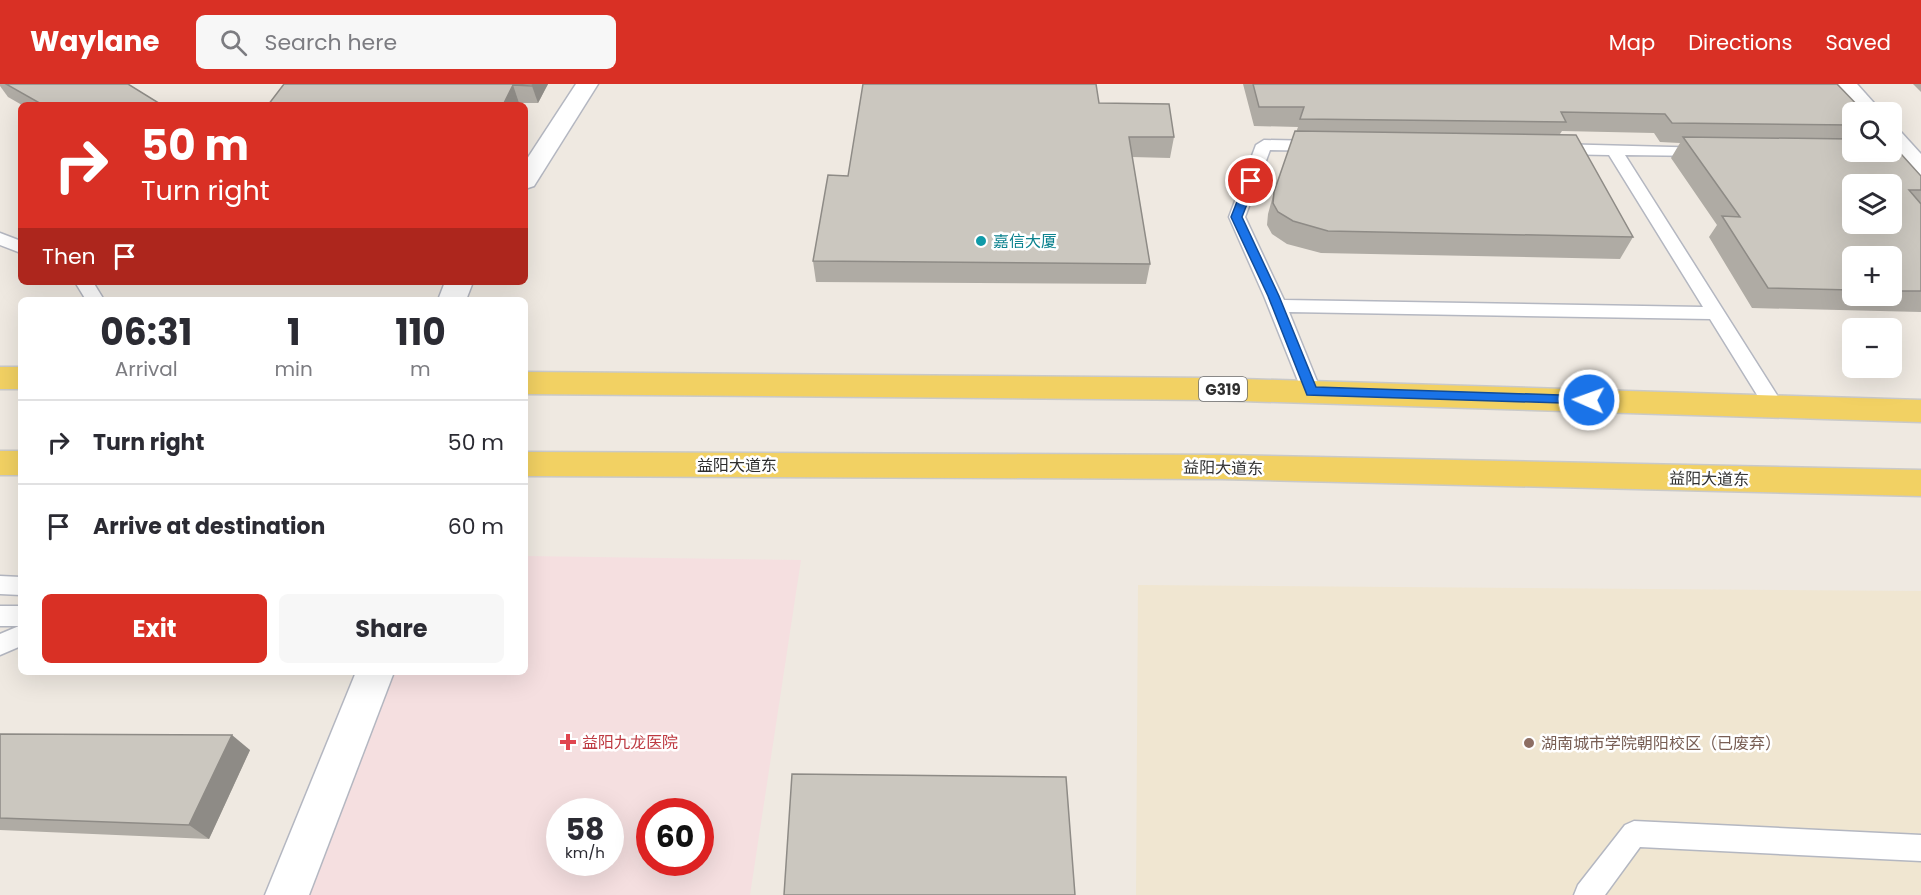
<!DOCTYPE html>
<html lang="en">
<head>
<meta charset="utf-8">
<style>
  :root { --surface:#fff; --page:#f7f7f7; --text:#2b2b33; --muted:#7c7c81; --line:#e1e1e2; --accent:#d93025 }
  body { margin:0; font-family:Poppins,"Noto Sans SC",sans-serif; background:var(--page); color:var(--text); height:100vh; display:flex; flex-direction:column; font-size:22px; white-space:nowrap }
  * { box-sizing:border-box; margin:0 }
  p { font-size:20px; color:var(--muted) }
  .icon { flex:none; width:33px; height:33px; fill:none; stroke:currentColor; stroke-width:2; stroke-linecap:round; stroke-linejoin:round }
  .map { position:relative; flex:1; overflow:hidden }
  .details { position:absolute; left:18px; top:213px; width:510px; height:378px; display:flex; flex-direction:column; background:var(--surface); border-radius:9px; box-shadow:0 6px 24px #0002 }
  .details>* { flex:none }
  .hud { position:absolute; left:18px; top:18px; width:510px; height:183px; border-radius:9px; box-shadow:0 6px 24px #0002; background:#d93025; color:#fff; overflow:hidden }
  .buttons { position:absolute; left:1842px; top:18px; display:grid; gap:12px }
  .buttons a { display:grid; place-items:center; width:60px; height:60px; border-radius:9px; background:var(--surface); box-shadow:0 6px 24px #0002; font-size:30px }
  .speed { position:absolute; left:546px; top:714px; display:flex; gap:12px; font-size:30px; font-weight:700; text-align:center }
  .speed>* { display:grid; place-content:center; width:78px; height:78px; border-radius:50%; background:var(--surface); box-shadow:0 6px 24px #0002; line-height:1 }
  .speed small { font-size:15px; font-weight:400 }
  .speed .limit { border:9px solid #d22; background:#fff; color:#111 }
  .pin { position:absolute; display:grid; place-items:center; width:51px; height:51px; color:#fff; margin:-26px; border:3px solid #fff; border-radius:50%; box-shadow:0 2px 6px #0007 }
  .me { position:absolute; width:66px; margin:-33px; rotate:272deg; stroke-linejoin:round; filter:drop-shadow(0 0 4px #0008) }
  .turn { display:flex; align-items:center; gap:21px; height:126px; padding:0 24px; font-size:27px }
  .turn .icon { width:78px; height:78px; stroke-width:2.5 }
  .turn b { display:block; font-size:42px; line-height:51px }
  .then { display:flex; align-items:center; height:57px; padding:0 24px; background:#0003; gap:12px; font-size:22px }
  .eta { display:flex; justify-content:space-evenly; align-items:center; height:102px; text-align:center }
  .eta b { font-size:36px; font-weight:700; line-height:42px }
  .primary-button { display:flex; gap:12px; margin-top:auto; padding:12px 24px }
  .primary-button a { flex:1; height:69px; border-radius:9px; background:var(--accent); color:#fff; font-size:24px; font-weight:700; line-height:69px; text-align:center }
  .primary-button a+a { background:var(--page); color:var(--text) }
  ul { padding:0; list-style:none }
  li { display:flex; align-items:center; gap:18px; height:84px; padding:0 24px; border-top:2px solid var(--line) }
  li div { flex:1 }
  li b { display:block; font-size:22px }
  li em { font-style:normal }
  header { display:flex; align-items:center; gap:36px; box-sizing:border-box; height:84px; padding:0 30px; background:var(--accent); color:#fff }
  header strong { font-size:28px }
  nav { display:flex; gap:33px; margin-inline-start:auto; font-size:21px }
  .search { width:420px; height:54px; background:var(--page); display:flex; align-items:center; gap:15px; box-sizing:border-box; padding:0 21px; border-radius:9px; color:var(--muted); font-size:22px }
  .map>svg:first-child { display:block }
</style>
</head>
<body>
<header>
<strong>Waylane</strong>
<div class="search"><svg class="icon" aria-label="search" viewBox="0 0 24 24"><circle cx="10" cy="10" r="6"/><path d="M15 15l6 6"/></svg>Search here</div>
<nav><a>Map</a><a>Directions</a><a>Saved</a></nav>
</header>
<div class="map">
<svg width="1921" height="811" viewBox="0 0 1921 811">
  <rect width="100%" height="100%" fill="#efe9e1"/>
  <path fill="#f0e6d1" d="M1138,501l783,6v304h-785z"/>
  <path fill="#f5dfe0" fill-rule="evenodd" d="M525,472l276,4 -51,335h-441l78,-223h138zM560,728h50v50h-50zM650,728h50v50h-50z"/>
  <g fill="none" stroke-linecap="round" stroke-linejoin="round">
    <defs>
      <g id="service">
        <path d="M1264,56l56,1 8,5 -8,5 -50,-1 -25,67 39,83 419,7 -94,-152 -54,-1 -8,-5 8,-5 155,4 2,3 -8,5 -79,-1 159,251 -3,5 -7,2 -7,-2 -57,-92 -421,-7 32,79 -3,5 -7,2 -7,-2 -40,-100 -35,-79 27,-72z"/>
        <path d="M0,149l21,8v12l-21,-8z"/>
        <path d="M75,198h18l11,18h-18z"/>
        <path d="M0,492l21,1v18l-21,-1z"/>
        <path d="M0,522h21v40l-21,9v-21l19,-8h-19z"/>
        <path d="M1634,737l287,14v26l-281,-14 -35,48h-31l4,-10 47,-60z"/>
      </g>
      <g id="minor">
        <path d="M576,0h22l-64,102 -9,3v-27z"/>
        <path d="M1833,0h24l25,28h-24z"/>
        <path d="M1892,46l9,2 20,22v22l-9,-2 -20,-23z"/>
        <path d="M445,198h28l-7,18h-28z"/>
        <path d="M356,588h38l-85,223h-44z"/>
      </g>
      <g id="primary">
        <rect x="0" y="283" width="21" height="22"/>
        <path d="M525,288l686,6 710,22v22l-710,-22 -686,-6z"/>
        <rect x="0" y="367" width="21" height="24"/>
        <path d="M525,368l696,3 700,15v26l-700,-17 -696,-3z"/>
      </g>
    </defs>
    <use href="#service" stroke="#b4b7c1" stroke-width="3"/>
    <use href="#minor" stroke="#b4b7c1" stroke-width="3"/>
    <use href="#primary" stroke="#c9c9c9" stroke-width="3"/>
    <use href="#service" fill="#fff" fill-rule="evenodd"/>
    <use href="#minor" fill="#fff" fill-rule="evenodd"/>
    <use href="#primary" fill="#f2d163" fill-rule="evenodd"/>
  </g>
  <g fill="#afaba4" fill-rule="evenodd">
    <path d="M0,0h128l34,21h-140l-14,-8 -8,-11z"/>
    <path d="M284,0h264l-10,19h-19z"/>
    <path d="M1243,0h594l15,28v40l69,24v136l-169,-4 -43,-71 8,-12 -46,-67 9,-15 -20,-1 -6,-9 -92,-2 -2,3 73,103 -13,22 -299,-6 -34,-9 -15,-10 -5,-9 1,-11 6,-22 24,-65 -44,-1zM1852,172h40v40h-40z"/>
    <path d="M1913,0h8v8z"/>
    <path d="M1099,19l75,34 -4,21 -38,-1 18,107 -4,20 -330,-2 -3,-21z"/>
    <path d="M231,588h53l-1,1z"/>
    <path d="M0,650l250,16 -41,89 -209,-9z"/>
  </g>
  <g fill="#8e8b86">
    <path d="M533,0h15l-10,19 -6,-17z"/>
    <path d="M513,1l6,18v2h-16z"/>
    <path d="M232,651l18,15 -41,89 -20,-14z"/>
  </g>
  <g fill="#cbc7bf" stroke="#8e8b86" stroke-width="1.5" fill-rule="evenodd">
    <path d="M6,0h122l34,21h-119z"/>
    <path d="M284,0h249l-1,2 -19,-1 -10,20h-235z"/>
    <path d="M863,0h233l3,19 70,1 5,33h-45l21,127 -337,-3 15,-86 20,1z"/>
    <path d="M1253,0h584l27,28h-12v13l-180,-2 -7,-9 -104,-2 5,10 -266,-3 4,-12h-45z"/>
    <path d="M1295,47l281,4 57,102 -305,-6 -35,-10 -15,-9 -5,-9 1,-11z"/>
    <path d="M1683,53l169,2v13h40v-8l29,32v14h-12l12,14v87h-29v-35h-40v34l-84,-2 -46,-72 18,1zM1852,100h40v40h-40z"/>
    <path d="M0,650l232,1 -43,90 -189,-7z"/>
    <path d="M792,690l274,3 9,118h-291z"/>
  </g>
  <path fill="#1a73e8" stroke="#114b97" stroke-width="1.5" d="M1251,94l5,3 -14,36 37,79 37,91 273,9 6,4 -2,4 -286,-9 -39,-99 -37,-79 14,-36z"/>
  <circle fill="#0f9aa8" stroke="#fff" stroke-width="2" cx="981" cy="157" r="6"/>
  <path fill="#e0444e" stroke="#fff" stroke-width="2" d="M565 649h6v6h6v6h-6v6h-6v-6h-6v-6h6z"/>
  <circle fill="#8d6e63" stroke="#fff" stroke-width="2" cx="1529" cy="659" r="6"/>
  <g text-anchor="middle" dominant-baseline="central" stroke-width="5" stroke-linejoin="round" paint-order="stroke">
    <rect fill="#fff" stroke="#6d6d6d" stroke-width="1.5" x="1199" y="293" width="48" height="24" rx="4.5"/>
    <g font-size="15" font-weight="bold" fill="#2e2e2e">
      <text x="1223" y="305">G319</text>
    </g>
    <g font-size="16" fill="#0d838f" stroke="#fff" text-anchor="start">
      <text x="993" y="157">嘉信大厦</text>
    </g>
    <g font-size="16" fill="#2e2e2e" stroke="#fff">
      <text x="737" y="381">益阳大道东</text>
      <text transform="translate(1223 384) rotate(1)">益阳大道东</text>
      <text transform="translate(1709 395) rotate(1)">益阳大道东</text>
    </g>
    <g font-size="16" fill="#be3a42" stroke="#fff" text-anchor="start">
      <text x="582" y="658">益阳九龙医院</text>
    </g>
    <g font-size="16" fill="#785e54" stroke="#fff" text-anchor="start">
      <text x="1541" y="659">湖南城市学院朝阳校区（已废弃）</text>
    </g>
  </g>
</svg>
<div class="buttons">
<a><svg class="icon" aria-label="search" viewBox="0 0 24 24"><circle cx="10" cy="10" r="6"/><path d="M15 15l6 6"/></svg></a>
<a><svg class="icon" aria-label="layers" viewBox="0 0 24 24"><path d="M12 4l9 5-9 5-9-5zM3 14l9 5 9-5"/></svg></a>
<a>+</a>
<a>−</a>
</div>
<div class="speed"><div>58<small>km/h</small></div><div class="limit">60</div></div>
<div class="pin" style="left:1251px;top:97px;background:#d93025"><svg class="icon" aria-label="arrive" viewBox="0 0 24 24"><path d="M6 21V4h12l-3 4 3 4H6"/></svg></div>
<svg class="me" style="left:1589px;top:316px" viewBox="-20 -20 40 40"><circle r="17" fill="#1a73e8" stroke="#fff" stroke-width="3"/><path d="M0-11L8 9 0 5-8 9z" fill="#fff"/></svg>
<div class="hud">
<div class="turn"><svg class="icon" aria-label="right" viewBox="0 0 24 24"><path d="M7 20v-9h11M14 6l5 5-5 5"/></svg><div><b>50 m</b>Turn right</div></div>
<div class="then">Then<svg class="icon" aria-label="arrive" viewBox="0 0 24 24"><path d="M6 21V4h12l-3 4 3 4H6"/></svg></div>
</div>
<section class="details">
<div class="eta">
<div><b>06:31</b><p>Arrival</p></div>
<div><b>1</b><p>min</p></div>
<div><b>110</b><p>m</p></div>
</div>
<ul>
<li><svg class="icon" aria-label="right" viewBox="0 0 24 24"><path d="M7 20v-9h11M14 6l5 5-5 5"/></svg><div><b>Turn right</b></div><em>50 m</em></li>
<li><svg class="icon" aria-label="arrive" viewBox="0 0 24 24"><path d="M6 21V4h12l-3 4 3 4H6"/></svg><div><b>Arrive at destination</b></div><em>60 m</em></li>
</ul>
<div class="primary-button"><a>Exit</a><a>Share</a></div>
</section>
</div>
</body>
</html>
